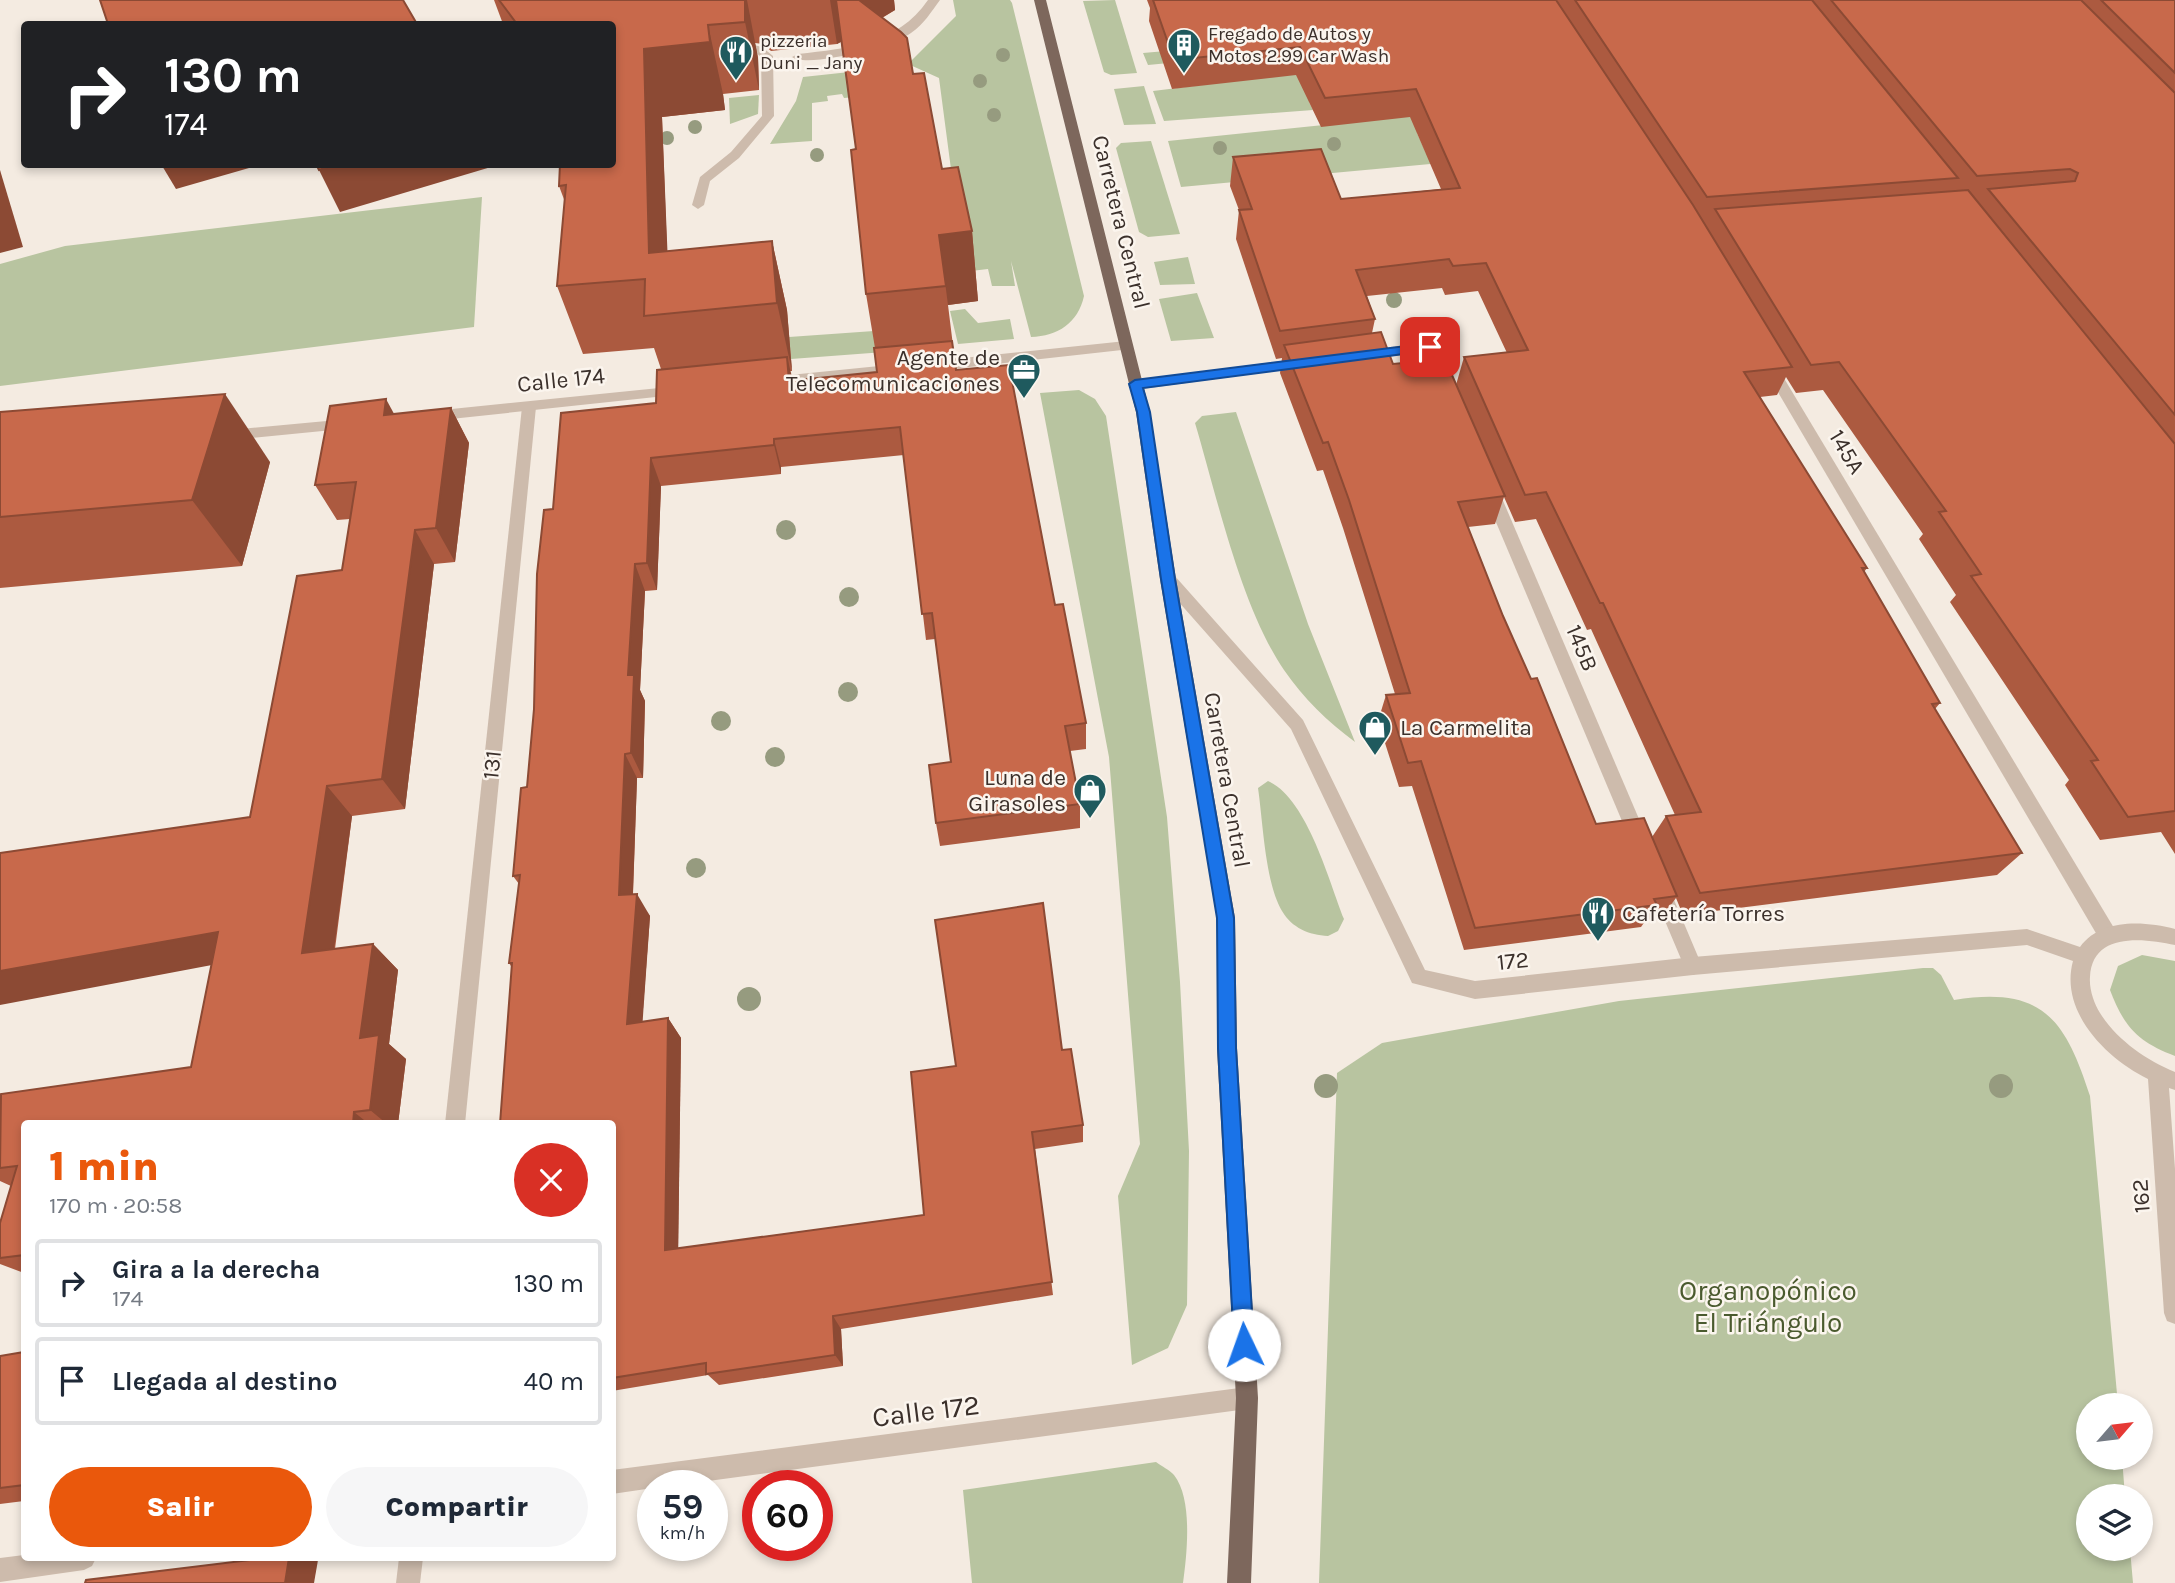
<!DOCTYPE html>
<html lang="es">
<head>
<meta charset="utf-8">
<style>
  :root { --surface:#fff; --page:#f6f6f7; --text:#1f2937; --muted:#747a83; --line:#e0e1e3; --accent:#ea580c }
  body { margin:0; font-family:Karla,sans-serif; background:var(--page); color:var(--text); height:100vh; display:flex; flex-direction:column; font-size:26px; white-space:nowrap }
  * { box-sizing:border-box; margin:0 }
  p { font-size:23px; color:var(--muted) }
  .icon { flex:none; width:38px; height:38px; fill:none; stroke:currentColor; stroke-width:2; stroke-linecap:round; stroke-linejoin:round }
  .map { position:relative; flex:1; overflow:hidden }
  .side { position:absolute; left:21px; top:1120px; width:595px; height:441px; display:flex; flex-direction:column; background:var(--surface); border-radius:7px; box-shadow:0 4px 10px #0003 }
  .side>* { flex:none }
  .top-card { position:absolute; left:21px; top:21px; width:595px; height:147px; border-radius:7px; box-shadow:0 4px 10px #0003; background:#202124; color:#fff; overflow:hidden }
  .needle { width:46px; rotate:62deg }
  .buttons { position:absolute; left:2076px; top:1393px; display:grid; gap:14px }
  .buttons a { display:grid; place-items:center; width:77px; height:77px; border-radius:50%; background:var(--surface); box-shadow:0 4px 10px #0003; font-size:35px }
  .speed { position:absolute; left:637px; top:1470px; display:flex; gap:14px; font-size:35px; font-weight:700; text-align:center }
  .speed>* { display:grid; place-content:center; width:91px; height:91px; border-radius:50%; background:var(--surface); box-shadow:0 4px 10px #0003; line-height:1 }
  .speed small { font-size:18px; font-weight:400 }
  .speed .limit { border:10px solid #d22; background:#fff; color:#111 }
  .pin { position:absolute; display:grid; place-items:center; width:60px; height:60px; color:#fff; margin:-30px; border-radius:14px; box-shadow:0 4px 10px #0006 }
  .me { position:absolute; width:77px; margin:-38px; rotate:357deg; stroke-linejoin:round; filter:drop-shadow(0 0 5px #0008) }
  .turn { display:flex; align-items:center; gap:24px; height:147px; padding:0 28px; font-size:32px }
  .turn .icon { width:91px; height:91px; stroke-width:2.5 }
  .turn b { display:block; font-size:49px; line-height:60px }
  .round { display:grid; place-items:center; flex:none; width:74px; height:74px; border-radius:37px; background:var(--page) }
  .headline { display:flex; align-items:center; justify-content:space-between; height:119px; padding:0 28px }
  h1 { font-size:42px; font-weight:800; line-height:52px; color:var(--accent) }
  .cta { display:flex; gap:14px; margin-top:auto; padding:14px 28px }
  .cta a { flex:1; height:80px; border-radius:42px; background:var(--accent); color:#fff; font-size:28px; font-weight:800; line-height:80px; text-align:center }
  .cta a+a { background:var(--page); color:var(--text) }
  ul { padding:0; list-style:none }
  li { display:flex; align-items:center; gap:21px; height:88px; margin:0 14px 10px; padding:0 14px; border:4px solid var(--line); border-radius:7px }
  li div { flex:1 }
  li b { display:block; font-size:26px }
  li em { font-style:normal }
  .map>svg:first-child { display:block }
</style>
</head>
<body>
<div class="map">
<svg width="2175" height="1583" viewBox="0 0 2175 1583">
  <rect width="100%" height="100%" fill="#f4ebe1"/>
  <g fill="#b8c4a0">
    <path d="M953,0h57l2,3 72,293c-6,27 -26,40 -53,41l-20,-76 4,25h-23l-4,-17 -17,2 -17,-79 -15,-114 -31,-14 48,-48z"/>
    <path d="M1115,0l22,73 -26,2 -7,-3 -21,-71z"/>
    <path d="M1416,29l48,101 -47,3 9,20 40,-2 11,6 -14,4 -282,26 -13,-46 253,-26 -14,-24 -98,11 4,8 -149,11 -11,-30 57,-7 -10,-24 -52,5 -5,-12z"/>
    <path d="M896,67l13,1 10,10 -21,15 -54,5 -2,-4 -15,2 1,5 -16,2v38l-42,3 26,-43 7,-24z"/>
    <path d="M1144,86l12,38 -32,1 -10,-36z"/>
    <path d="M759,95l-1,19 -28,10 -1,-26z"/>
    <path d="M1151,141l29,93 -32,3 -9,-5 -23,-84 5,-5z"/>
    <path d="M482,197l-8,130 -474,59v-122l65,-18z"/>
    <path d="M1188,257l7,27 -35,1 -6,-23z"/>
    <path d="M1197,293l17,45 -43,3 -12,-42z"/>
    <path d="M965,309l13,14 32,-4 4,20 -56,5 -8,-33z"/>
    <path d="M874,331l64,17 -147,11 -2,-22z"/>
    <path d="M1079,390l16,9 11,17 61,401 13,165 9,169 -2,154 -19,43 -36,17 -14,-169 22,-52 -31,-387 -69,-364z"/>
    <path d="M1236,412l72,212 47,118c-28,-21 -51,-43 -71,-72 -43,-63 -67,-173 -89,-247l7,-7z"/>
    <path d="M1268,781c39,17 61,100 76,138l-6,12 -10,5c-19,-1 -36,-8 -46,-25 -17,-29 -19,-89 -24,-123z"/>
    <path d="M2142,955l33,6v95c-37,-14 -51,-29 -65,-66l8,-24z"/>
    <path d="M1923,968h10l8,7 13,25c89,-14 111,19 136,96l28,309h-30v53h34l3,38h-37v53h42l3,34h-814l18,-510 45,-30 78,-14 159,-28z"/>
    <path d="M1156,1462c5,4 14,8 18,13 19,24 13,79 9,108h-211l-9,-93z"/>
  </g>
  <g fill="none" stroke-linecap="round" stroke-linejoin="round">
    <g fill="#cdbbac" fill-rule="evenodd">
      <path d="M928,0h12c-9,12 -16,24 -29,33 -17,12 -103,36 -119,24l6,-3c51,-6 99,-9 130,-54z"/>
      <path d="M734,40l28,7 11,9 1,60 -35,42 -29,23 -6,24 -6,4 -6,-4 8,-28 31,-25 31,-36 -1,-59 -7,-6 -24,-6 -2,-2z"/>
      <path d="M1430,342l5,2v6l-68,10 -7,-5 7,-5z"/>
      <path d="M1305,358l7,5 -2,3 -175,24 -7,-5 7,-5z"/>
    </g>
    <g fill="#cdbbac" fill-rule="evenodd">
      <path d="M1430,342l7,5 13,33 -2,3h-10l-2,-3 -13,-33z"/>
      <path d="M1769,360l7,5 338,563 2,6 -2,6 -7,2 -7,-2 -338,-575z"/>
      <path d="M529,402l7,5 -71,717h-20l77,-717z"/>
      <path d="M1490,484l8,5 150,351 -3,5 -6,3 -6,-3 -3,-5 -148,-351z"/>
      <path d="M1660,880l6,2 3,6 33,78 -2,6 -7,3 -7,-3 -2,-6 -33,-78 3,-6z"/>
      <path d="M1247,1387l8,3 3,8 -3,8 -8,3 -576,77h-18v2l-41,6v-24z"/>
      <path d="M24,1555v3h72l-4,8 -8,4 -84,12v-24z"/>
      <path d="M399,1558h24l-3,25h-24z"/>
    </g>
    <g fill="#cdbbac" fill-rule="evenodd">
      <path d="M1126,341l7,5 -2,3 -197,22 -7,-5 7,-5z"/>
      <path d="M899,364l5,2v6l-134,15 -7,-5 7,-5z"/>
      <path d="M679,386l7,5 -2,3 -252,27 -7,-5 7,-5z"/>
      <path d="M348,419l7,5 -2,4 -123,12 -7,-5 7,-5z"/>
      <path d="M1168,573l6,2 129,145 122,250 50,11 218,-24 334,-28 53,18c21,-29 64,-26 95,-18v16c-32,-7 -83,-13 -85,32 -1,12 4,26 10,36 17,27 46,47 75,59v18l-6,-2 6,81v155l-8,-3 -3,-8 -16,-234c-41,-20 -89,-67 -75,-118l-46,-16 -334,30 -218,24 -63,-16 -121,-254 -129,-146 -2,-4z"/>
    </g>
    <path fill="#7d675c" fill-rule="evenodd" d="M1034,0h12l104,412 26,167 59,339 2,130 21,350 -7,185h-24l9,-185 -19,-350v-130l-57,-339 -24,-167z"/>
  </g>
  <g fill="#969b7f">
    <circle cx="1003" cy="55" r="7"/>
    <circle cx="980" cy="81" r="7"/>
    <circle cx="994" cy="115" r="7"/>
    <circle cx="695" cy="127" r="7"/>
    <circle cx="667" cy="138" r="7"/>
    <circle cx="1334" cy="144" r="7"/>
    <circle cx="1220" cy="148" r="7"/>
    <circle cx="817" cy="155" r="7"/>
    <circle cx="1394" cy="300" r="8"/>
    <circle cx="786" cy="530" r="10"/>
    <circle cx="849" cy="597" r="10"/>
    <circle cx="848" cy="692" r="10"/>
    <circle cx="721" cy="721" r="10"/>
    <circle cx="775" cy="757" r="10"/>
    <circle cx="696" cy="868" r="10"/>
    <circle cx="749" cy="999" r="12"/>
    <circle cx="1326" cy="1086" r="12"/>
    <circle cx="2001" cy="1086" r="12"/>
  </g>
  <g fill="#ac5a40" fill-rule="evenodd">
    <path d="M494,0h400l1,10 -13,8 31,56 29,95 30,62 6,70 -30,4 8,65 99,235 31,118v26l-16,2 10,53v24l-140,18 -4,-23 15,-61 -16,-123 -9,1 -22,-185 -123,12v7l-120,12 -4,104 -12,1 -5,99 5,11 -2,77h-6l-4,116 17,22 -8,106 26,-4 13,20 -3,210 246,-33 138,-165 21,75v17l-48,7 18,146 -212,34 2,37 -124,19 -11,-10 -96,16v-267l-103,-161 10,-79 -6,-8 14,-89 26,-278 103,-106 5,-34 -7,-21 -71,6 -26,-68 8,-84 -6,-16 53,-162h-109zM841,42l15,107 10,145 9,54 2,24 -85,8 -2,-9h2l-5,-61 -15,-69 -105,10 -5,-134 63,-7 -2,-16 36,-4 -1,-32 -3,-15 8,1 8,7 66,-7z"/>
    <path d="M1147,0h1028v854l-14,-22 -61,8 -35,-55 4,-5 -119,-178 6,-7 -37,-56 4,-5 -100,-144 -27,3 -10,-16 -9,18 -17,2 107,171 -3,4 76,131 -5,6 87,144 -25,22 -314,40 -7,-17 -15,20 -15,2 -5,7 -177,23 -52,-164 -13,1 -21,-66 8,-26 9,-1 -52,-166 -20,-58 -6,1 -37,-98 2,-15 -6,1 -40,-120 3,-29 -9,-24 3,-29 108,42 100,-10 -31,-72 -89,10 -25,-52 -124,14 -23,-68 1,-13zM1442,288l3,7 33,-4 29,62 -43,4 -8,28 -63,-21 -21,-31 3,-14 -8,-23zM1504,497l11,25 21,-3 51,111 4,-1 84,186 -9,1 -14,21 -56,-13 -93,-208 -35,-89 27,-3z"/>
    <path d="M451,408l18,35 -14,119 -21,2 -29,245 -53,7 -17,133 38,-5 25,26 -9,74 17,15 -8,65h-374v149l-24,-9v-41l11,-37 -11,-5v-85l191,-29 59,-250 92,-247 8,-51 -13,1 -22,-35 79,-71z"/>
    <path d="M0,412l270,50 -28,104 -242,22z"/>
    <path d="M24,1352v149l-24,3v-148z"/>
  </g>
  <g fill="#8c4a34">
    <path d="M745,0h2l11,58 1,32 -14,-68z"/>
    <path d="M830,0h64l1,10 -58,34z"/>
    <path d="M708,25l15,69 2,16 -63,7 8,197 -21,-61 -5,-204z"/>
    <path d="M161,164h102l-87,25z"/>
    <path d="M336,164h154l1,3 -151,45 -21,-42z"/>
    <path d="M0,170l23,77 -23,6z"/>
    <path d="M972,231l6,70 -30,4 -9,-70z"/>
    <path d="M772,241l15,69 5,61 -15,-68z"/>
    <path d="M787,357l7,28 -5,-4z"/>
    <path d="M225,394l45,68 -28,104 -50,-66z"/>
    <path d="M386,399l19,35 -21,-19z"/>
    <path d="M451,408l18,35 -14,119 -19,-34z"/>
    <path d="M774,439l7,28v7l-7,-29z"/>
    <path d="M651,458l10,28 -4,104 -10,-27z"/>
    <path d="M415,530l19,34 -29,245 -23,-30z"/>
    <path d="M635,564l10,27 -5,99 5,11 -2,77 -12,-25 -3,-78z"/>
    <path d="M625,754l12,24 -5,140 -13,-23z"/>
    <path d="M327,786l25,30 -22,163 -28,-26z"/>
    <path d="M637,894l13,22 -9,128 -14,-20z"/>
    <path d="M218,932l31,26 -249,47v-34z"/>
    <path d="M373,944l25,26 -9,74 17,15 -8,65h-11l-17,-14 -10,-72z"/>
    <path d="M668,1018l13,20 -3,226 -13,-14z"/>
    <path d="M354,1112l15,12h-16z"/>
    <path d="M833,1316l8,13 2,37 -8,-11z"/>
    <path d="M289,1558h17l12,2 -4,23h-29z"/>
  </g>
  <g fill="#c8694b" stroke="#8c4a34" stroke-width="2">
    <path d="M100,0h303l14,24h-309z"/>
    <path d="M499,0h246v22l-37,3 2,17 -66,7 5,204 123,-12 5,62 -133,13 1,-37 -88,7 9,-101 -7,1 1,-22h52v-140h-95z"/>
    <path d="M836,0h23l42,32 6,6 6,36 11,-1 18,96 16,-2 14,64 -33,4 7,51 -80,8 -15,-144 5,-1z"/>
    <path d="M1153,0h403l137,205 99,162 -48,5 123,196h-5l78,135 -8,1 90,149 -322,40 -34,-77 35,-4 -98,-209h-3l-54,-111 -21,3 -61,-138 64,-7 -42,-87 -33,3 -4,-7 -93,11 19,49 -95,12 -41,-121 13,-1 -19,-52 88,-8 20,50 119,-11 -44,-99 -91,9 -25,-51 -126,13z"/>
    <path d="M1575,0h237l146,178 -251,19z"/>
    <path d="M1831,0h250l94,93v322l-187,-226 87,-8 3,-8 -8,-4 -93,7z"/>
    <path d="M2101,0h74v73z"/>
    <path d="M316,164h20l-17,6z"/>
    <path d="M1968,190l207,254v367l-47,6 -37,-56 7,-1 -127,-184 10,-2 -42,-62 7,-1 -107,-149 -28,3 -96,-156z"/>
    <path d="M1381,332l12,32 52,-5 60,137 -47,6 45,114 28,63 6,-1 59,146 48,-6 33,78 -23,3 3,6 -182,23 -54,-167 -13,2 -22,-68 24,-2 -61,-193 -21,-58 -5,1 -39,-98z"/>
    <path d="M952,341l4,29 53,-5 46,240 8,-1 23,119 -21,3 15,78 -144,19 -7,-58 22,-3 -19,-149 -10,1 -22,-187 -126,12v6l-123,13 -4,105 -12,1 -7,111h6l-3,78 -6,1 -6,141 18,-1 -10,130 41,-6 -3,232 259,-35 -13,-143 45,-6 -21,-146 108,-17 19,147 9,-1 12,76 -51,7 20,150 -219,34 2,39 -129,19v-11l-94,15v-254h-112l12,-161h-3l11,-88 -7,1 8,-88 6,-1 7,-78 3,-135 7,-64 9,-1 8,-96 95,-10 1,-33 130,-13 2,24 88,-9 -3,-24z"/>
    <path d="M225,394l-33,106 -192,17v-105z"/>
    <path d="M386,399l-2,16 67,-7 -15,120 -21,2 -33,249 -55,7 -25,167 71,-9 -13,94 19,-3 -9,75 -16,2 -1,12h-329v131l-24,3v-35l17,-57 -17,2 1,-74 190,-27 27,-135 -218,39v-118l250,-36 47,-241 45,-6 14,-88 -41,3 15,-79z"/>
    <path d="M24,1352v133l-24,3v-132z"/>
    <path d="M267,1558h22l-4,25h-200l1,-3z"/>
  </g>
  <path fill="#1a73e8" stroke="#114b97" stroke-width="2" d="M1430,343l6,4 -2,3 -291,38 7,24 25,167 59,339 2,130 18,297 -3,7 -7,3 -7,-3 -3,-7 -16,-297 -1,-130 -56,-339 -24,-167 -8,-28 6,-4z"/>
  <defs>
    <symbol id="building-pin" viewBox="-11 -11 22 30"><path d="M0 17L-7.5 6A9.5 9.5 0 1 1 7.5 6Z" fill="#1f5a5e" stroke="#fbf5ee"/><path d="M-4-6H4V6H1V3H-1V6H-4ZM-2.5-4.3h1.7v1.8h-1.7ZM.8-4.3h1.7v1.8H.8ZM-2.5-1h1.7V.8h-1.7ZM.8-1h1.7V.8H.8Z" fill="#fff"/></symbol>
    <symbol id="restaurant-pin" viewBox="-11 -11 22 30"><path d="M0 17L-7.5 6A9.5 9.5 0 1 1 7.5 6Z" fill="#1f5a5e" stroke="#fbf5ee"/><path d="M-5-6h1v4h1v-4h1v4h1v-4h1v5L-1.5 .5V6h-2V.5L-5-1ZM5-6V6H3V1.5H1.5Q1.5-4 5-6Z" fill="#fff"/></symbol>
    <symbol id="office-pin" viewBox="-11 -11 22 30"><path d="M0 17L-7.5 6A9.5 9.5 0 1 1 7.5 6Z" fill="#1f5a5e" stroke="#fbf5ee"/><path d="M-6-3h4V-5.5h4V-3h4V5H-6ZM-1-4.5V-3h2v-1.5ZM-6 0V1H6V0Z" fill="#fff"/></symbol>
    <symbol id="shop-pin" viewBox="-11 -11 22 30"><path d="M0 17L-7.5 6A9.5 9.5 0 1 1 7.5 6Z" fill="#1f5a5e" stroke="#fbf5ee"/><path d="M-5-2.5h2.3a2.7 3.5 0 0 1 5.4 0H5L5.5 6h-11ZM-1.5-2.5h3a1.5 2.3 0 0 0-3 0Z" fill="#fff"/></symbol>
  </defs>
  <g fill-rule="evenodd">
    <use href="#building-pin" x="1165" y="26" width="38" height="52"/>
    <use href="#restaurant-pin" x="717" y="33" width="38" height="52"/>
    <use href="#office-pin" x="1005" y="351" width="38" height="52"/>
    <use href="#shop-pin" x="1356" y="708" width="38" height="52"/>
    <use href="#shop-pin" x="1071" y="771" width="38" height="52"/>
    <use href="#restaurant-pin" x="1579" y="894" width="38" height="52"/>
  </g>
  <g text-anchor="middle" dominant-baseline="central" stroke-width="5" stroke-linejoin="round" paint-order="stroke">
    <g font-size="19" fill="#3b302b" stroke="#fbf5ee" text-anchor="start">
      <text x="1208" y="34">Fregado de Autos y<tspan x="1208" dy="22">Motos 2.99 Car Wash</tspan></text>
      <text x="760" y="41">pizzeria<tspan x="760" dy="22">Duni _ Jany</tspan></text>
    </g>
    <g font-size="23" fill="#3b302b" stroke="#fbf5ee">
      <text transform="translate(1121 222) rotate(76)">Carretera Central</text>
      <text transform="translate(561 380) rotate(-6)">Calle 174</text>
      <text transform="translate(1847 452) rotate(59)">145A</text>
      <text transform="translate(1582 648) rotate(67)">145B</text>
      <text transform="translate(492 765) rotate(-84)">131</text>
      <text transform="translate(1227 780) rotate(80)">Carretera Central</text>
      <text transform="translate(1513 961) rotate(-6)">172</text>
      <text transform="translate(2141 1196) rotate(-94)">162</text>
    </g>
    <g font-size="23" fill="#3b302b" stroke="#fbf5ee" text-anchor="end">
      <text x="1000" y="357">Agente de<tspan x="1000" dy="26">Telecomunicaciones</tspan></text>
      <text x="1400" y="727" text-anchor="start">La Carmelita</text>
      <text x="1066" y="777">Luna de<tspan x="1066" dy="26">Girasoles</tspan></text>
      <text x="1622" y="913" text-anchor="start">Cafetería Torres</text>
    </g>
    <g font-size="28" fill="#4a5a2e" stroke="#fbf5ee">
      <text x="1768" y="1290">Organopónico<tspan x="1768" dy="32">El Triángulo</tspan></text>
    </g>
    <g font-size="28" fill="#3b302b" stroke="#fbf5ee">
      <text transform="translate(926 1411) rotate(-7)">Calle 172</text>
    </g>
  </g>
</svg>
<div class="buttons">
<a><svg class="needle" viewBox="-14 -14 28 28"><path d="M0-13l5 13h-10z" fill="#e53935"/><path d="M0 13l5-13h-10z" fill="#747a83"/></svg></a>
<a><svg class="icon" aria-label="layers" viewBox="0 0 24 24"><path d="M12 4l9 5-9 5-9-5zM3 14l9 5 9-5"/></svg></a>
</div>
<div class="speed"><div>59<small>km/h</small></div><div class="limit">60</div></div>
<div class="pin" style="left:1430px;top:347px;background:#d93025"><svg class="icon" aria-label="arrive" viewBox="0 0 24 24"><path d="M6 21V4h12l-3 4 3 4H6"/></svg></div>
<svg class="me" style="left:1244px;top:1345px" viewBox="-20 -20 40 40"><circle r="19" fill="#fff"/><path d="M0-13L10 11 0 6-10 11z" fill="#1a73e8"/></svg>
<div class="top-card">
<div class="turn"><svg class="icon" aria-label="right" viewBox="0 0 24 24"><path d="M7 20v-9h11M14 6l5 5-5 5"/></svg><div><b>130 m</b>174</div></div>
</div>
<section class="side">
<div class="headline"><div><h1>1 min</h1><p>170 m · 20:58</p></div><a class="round" style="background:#d93025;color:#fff"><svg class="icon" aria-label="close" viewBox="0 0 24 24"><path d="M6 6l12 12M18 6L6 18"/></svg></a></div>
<ul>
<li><svg class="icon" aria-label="right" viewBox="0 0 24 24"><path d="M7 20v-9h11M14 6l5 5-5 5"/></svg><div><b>Gira a la derecha</b><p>174</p></div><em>130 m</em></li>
<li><svg class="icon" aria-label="arrive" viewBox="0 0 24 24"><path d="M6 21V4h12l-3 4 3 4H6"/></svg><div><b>Llegada al destino</b></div><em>40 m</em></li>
</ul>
<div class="cta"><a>Salir</a><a>Compartir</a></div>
</section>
</div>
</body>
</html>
